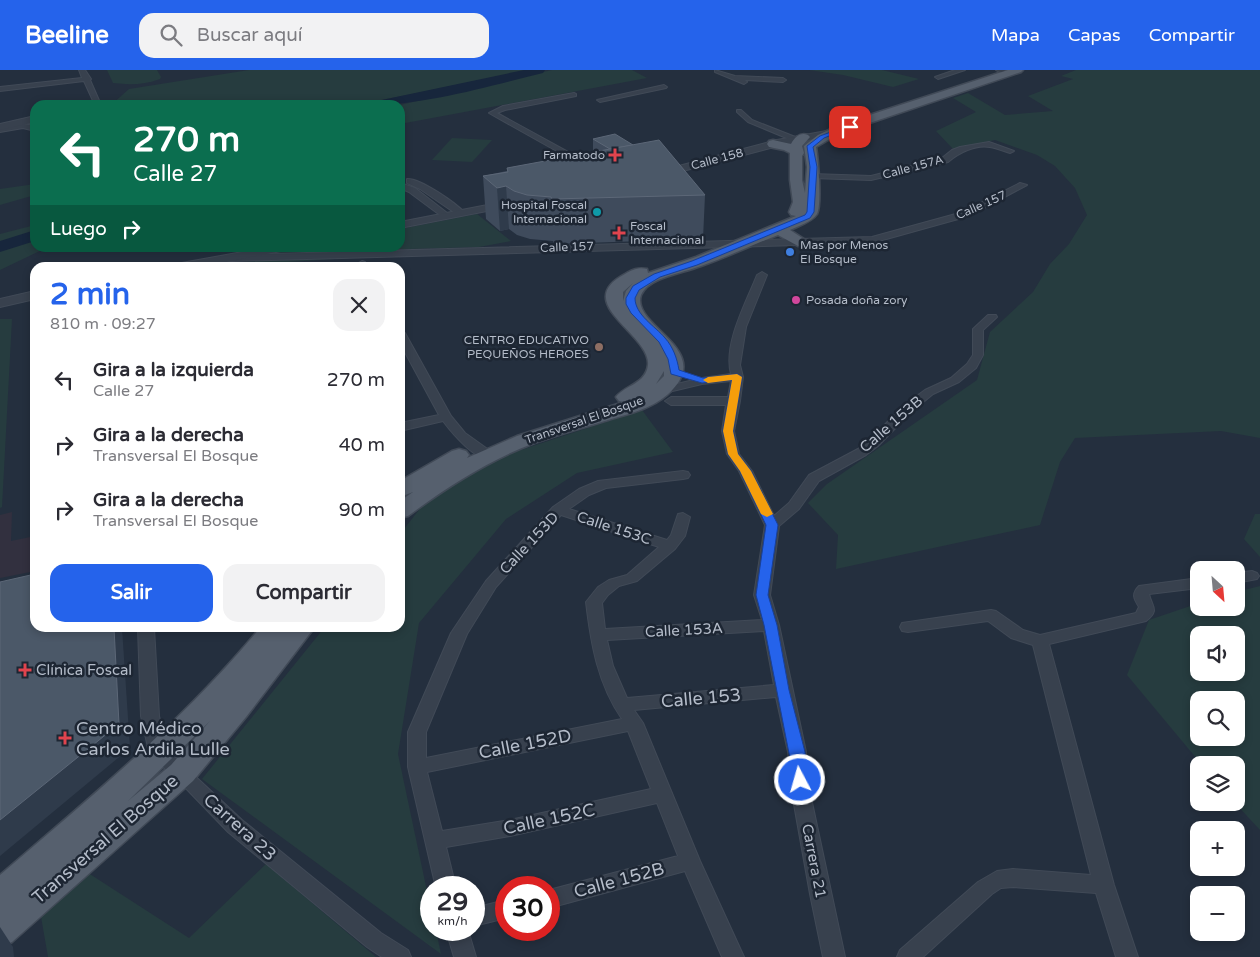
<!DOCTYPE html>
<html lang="es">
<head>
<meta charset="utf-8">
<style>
  :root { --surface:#fff; --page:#f2f2f3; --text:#2b2b33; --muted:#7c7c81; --accent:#2563eb }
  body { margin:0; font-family:"Varela Round",sans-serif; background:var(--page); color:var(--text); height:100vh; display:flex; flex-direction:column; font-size:19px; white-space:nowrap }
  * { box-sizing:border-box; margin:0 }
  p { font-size:16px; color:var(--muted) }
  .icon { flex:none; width:28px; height:28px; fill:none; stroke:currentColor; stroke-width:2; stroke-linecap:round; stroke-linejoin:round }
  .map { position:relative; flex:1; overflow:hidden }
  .drawer { position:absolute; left:30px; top:192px; width:375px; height:370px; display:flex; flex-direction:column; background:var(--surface); border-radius:15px; box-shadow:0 2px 8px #0003 }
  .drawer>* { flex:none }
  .guide { position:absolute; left:30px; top:30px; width:375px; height:152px; border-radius:15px; box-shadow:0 2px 8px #0003; background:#0b6e4f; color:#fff; overflow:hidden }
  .needle { width:32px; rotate:154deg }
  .tools { position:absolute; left:1190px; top:491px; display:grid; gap:10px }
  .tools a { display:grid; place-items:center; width:55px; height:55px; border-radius:10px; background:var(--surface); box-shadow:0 2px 8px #0003; font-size:25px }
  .speed { position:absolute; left:420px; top:806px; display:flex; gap:10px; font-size:25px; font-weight:700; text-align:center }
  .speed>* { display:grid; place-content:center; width:65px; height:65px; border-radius:50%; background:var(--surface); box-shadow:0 2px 8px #0003; line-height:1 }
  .speed small { font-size:12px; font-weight:400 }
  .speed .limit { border:8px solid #d22; background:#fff; color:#111 }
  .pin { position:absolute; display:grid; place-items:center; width:42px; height:42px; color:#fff; margin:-21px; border-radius:10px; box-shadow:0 2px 8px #0006 }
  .me { position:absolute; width:55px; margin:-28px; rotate:354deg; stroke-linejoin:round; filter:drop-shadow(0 0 4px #0008) }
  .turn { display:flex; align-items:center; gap:18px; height:105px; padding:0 20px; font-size:22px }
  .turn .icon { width:65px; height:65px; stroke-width:2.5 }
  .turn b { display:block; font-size:35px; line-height:42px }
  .then { display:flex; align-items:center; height:48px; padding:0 20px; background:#0003; gap:10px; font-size:19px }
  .round { display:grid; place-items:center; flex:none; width:52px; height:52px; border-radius:15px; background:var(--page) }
  .head { display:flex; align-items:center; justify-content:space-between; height:85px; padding:0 20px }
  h1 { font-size:30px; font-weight:700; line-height:38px; color:var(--accent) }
  .cta { display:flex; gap:10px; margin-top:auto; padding:10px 20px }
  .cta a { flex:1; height:58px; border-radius:15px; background:var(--accent); color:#fff; font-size:20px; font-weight:700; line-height:58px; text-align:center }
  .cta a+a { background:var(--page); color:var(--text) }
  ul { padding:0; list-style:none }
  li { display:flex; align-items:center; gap:15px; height:65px; padding:0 20px }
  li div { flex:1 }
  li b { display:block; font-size:19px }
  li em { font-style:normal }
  header { display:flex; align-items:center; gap:30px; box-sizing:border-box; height:70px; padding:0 25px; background:var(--accent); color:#fff }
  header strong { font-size:24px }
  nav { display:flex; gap:28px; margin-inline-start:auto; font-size:18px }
  .search { width:350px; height:45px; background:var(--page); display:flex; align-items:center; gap:12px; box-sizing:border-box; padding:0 18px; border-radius:15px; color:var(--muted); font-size:19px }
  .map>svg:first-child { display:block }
</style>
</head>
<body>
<header>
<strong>Beeline</strong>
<div class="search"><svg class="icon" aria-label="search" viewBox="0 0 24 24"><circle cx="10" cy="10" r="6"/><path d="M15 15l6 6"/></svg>Buscar aquí</div>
<nav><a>Mapa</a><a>Capas</a><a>Compartir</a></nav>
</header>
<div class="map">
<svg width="1260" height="887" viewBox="0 0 1260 887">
  <rect width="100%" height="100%" fill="#242f3e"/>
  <path fill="#32303f" d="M12,442l-1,29 24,-5v35l-35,7v-63z"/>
  <g fill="#263c3f" fill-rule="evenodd">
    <path d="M107,0h50l4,7 -1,2c-16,6 -31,6 -47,4z"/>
    <path d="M249,0h282l-174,35h-246l18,-16z"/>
    <path d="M552,0h80l15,8 -247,46v-19z"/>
    <path d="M809,0h73l37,9 -26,8 -50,-12z"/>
    <path d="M1076,0h184v368l-39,-7 -146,7 -15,24 -20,63 -204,44 2,-34 -30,-32 19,-19 150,-104 13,-48 43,-40 17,-28 19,-20 18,-29 -12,-27 -20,-22 -18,-11 -42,-15 -42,9 -17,-18 40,-19 -23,-14 15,-5 37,22 48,-4 -25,-15 45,-17 -12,-3z"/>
    <path d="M452,68l40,2 -20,22 -40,-2z"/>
    <path d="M35,114v11l-35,10v-16z"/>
    <path d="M477,144l34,27 -32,6 -208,6 31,-5h98v-19z"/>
    <path d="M35,155v23h11l-46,22v-36z"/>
    <path d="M351,185v3l-155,10 26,-5z"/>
    <path d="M0,249h12l-10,188 -2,1z"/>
    <path d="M642,340l31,42 -96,21 -71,46 -87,104 -21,131 33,156v20h5l5,24 -239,-175 122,-151h76v-94l30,-38 61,-36z"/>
    <path d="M1255,444h5v43l-16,-18z"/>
    <path d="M1260,516v244l-25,-27 1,-38h-34l-75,-90 22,-55 50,-17v5h37v-16zM1199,565h37v37h-37zM1199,630h37v38h-37z"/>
    <path d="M266,794l110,93h-328l-8,-46 42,-42 107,69z"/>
  </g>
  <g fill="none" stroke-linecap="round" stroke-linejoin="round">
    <g fill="#17263c" fill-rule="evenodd">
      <path d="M524,0h21l-2,3c-54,13 -117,32 -173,32l7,-4z"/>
      <path d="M35,160v11l-35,11v-11z"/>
    </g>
    <defs>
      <g id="minor">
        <path d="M79,0h6l6,9 -1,1 11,25h-6l-11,-24 -84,10v-4l82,-9z"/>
        <path d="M715,0l20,6 48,2 3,2 -3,2 -38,-2 2,2 -3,2 -29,-12z"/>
        <path d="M955,0h10l-27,9 -3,-2z"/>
        <path d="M996,0h8l1,1 -3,2z"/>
        <path d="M664,15l3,2 -1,1 -66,14 -3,-2z"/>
        <path d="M574,23l2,1v2l-71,14 -8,3 93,51 1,2 -4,2 -98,-55 14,-7z"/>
        <path d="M737,40h4l11,10 51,20 -7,2 -48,-20 -11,-10z"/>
        <path d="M23,54l12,2v5l-12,-3 -23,4v-4z"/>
        <path d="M989,72l25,9 -4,2c-7,-2 -13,-5 -20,-6 -14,-3 -32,6 -42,15l-77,18 -59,-2 -4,-2 4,-2 59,2 71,-18 10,-8 8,-3z"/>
        <path d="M407,109c13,-1 49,24 58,34l-7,2 -38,-26 -13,-6z"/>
        <path d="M400,113l15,5 36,28 -7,2 -35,-26 -9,-4z"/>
        <path d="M1020,113l7,2 -58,31 -97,27 -640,18 -5,-3 5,-3 640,-18 91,-25z"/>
        <path d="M362,191l3,1 3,6h-9l-2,-4z"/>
        <path d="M762,202l5,3 -21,52 -6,38 3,12 -3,24 -6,30 5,23 13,17 22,45 15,-13 20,-28 49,-26 12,-9 32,-33 23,-17 26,-12 16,-14 6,-9v-26l15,-14h8l1,2 -14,13v25l-7,13 -17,14 -26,12 -23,19 -32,33 -12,9 -47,26 -20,28 -20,17 -9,69 9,30 27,127 4,41 35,164h-22l-13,-63 -18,-101 -4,-41 -12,-55 -142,13 9,13 57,138 44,96h-22l-37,-86 -136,37v-18l129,-34 -21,-53 -147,33 -64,11 10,41h-20l-28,-121v-35l43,-99 35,-52 67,-74 26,-18 19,-8 85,-10 5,1 2,3 -2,3 -5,1 -77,9 -17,7 -20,14 98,31 4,-5 7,-21 5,-1 7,4 -5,19 -10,13 -38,32 -18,5 -11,9 -6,8 3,26 157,-9 -8,-25 11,-70 -26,-54 -12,-17 -5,-23 4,-26h-55l-6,-4 6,-4h57l3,-16 -29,3 -42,10 -6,-3 2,-2 46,-11 29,-4c-8,-30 15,-71 26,-99zM561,445l98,32 -32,28 -18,5 -11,7 -12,15c5,43 12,82 36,117l-196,39v-26l41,-98 29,-47zM764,561l10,54 -147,13 -14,-32 -6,-26zM628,661l23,58 -141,31 -68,11 -15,-59z"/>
        <path d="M400,260l5,3 46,83 14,17 28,20 1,3 -1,3c-16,4 -41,-26 -50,-38l-43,10v-8l39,-8 -39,-72z"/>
        <path d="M1252,501l5,2 2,3 -2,3 -21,4v-10z"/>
        <path d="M1199,508v10l-50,6c3,13 11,16 -3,27l-97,23 65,241 24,72h-22l-20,-64 -83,-6 -12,1 -9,6 -69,63h-26l3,-7 78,-68 19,-11 16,-2 78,6 -58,-230 -22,-7 -23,-17 -80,11 -6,-1 -2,-4 2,-4 89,-13 5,1 27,19 17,5 96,-22 3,-6c-5,-8 -8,-13 0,-21z"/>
        <path d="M138,558h16l5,88 8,34 75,70 139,113 27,17 3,7h-29l-15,-10 -139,-115 -52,-54 -22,-19 -7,-16 -6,-27z"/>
        <path d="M506,830v18l-32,8v-18z"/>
        <path d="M446,860h22l8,27h-22z"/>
      </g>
      <g id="tertiary">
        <path d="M35,46v6l-35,8v-6z"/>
        <path d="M832,60l3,1v4l-57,11 -118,31 -5,-3 1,-2 121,-32z"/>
        <path d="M508,131l5,3 -1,2 -112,22v-6z"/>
        <path d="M265,178h22l-6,3 -84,17h-27l6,-4z"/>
        <path d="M35,221v8l-35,8v-8z"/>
      </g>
      <g id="primary">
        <path d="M1008,0h15l-2,2 -181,61 -24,14c2,12 6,57 1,67 -5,8 -19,12 -27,16l20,13 -2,3h-10l-20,-11c-26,10 -51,22 -77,31 -14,5 -29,8 -43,14 -7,3 -14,8 -17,15 -11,32 78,54 26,100 -16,14 -39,19 -59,25 -25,8 -51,15 -76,24 -45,17 -85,43 -124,72l-8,2v-17l13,-9 -13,5v-16l52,-30 7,-2 7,2 3,4 -2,3 50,-22 107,-34 -5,-1 -3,-4c9,-12 30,-13 32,-32 3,-31 -78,-62 -23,-91 7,-4 13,-7 22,-5l1,4 48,-16 100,-41 -5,-1 -2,-3 4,-10 -3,-22v-27l-6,-3 -15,-3 -2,-3 2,-3 4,-1 18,4c4,-7 9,-12 17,-9l2,2 -8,9 2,7 -2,3v24l3,13 2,-26 -3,-21 14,-11 21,-10zM633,213l-7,8 -3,10v-9zM664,301v5l-8,8z"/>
        <path d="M260,558h54l-68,89 -53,64 -181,161 -12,5v-72c91,-78 183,-154 260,-247zM210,651l-39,44 -43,36z"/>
      </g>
    </defs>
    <use href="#minor" stroke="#414a57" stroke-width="2"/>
    <use href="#tertiary" stroke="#414a57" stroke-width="2"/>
    <use href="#primary" stroke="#414a57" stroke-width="3"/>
    <use href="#minor" fill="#38414e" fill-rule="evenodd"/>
    <use href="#tertiary" fill="#38414e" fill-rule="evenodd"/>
    <use href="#primary" fill="#56606e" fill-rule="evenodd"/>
  </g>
  <path fill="#3f4b5c" d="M593,69l112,56 -2,44 -149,5 -1,-3 -23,-2 -13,-4 -8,-6 -9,2 -14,-12 -3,-43 113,-24 -3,-2z"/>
  <g fill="#2f3b4b">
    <path d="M506,116l3,43 -9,2 -3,-43z"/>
    <path d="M114,558h8l8,120 -130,108v-36z"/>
    <path d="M0,857l13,20 1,10h-14z"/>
  </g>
  <g fill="#4b5868" stroke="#5c6777">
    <path d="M615,64l18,11 -23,4 -17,-10z"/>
    <path d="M659,70l46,55 -153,4 -1,-2 -24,-2 -13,-4 -8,-5 -9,2 -14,-12 25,-4 -1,-4z"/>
    <path d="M35,504v54h79l5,96 -119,96v-238z"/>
  </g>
  <path fill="#2563eb" stroke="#184099" d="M847,56l5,1 -28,11 -11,9 4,20 -3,45 -4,6 -113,47 -37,12 -21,13 -4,8c0,17 20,28 30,40 8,9 12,20 14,32l24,8 34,-4 5,3 -9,54 5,23 13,17 27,54 -10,70 9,30 12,65 16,62 3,28 -3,4 -5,2 -5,-2 -31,-159 -8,-30 10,-70 -26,-54 -12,-17 -5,-23 9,-51 -30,3 -31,-9 -3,-15 -9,-17 -28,-29 -5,-9v-6l7,-12 21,-12 38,-13 113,-46 2,-3 3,-45 -3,-21 13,-10z"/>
  <path fill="#f59e0b" d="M737,304l5,3 -9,54 5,23 13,17 22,43 -6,3 -6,-3 -21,-43 -12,-17 -5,-23 9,-51 -24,3 -5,-3 5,-3z"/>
  <g fill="#e0444e" stroke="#1d2633" stroke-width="2">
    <path d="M612.5 77.5h5v5h5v5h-5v5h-5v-5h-5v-5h5z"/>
    <path d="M616.5 155.5h5v5h5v5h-5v5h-5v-5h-5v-5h5z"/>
    <path d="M22.5 592.5h5v5h5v5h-5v5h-5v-5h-5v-5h5z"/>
    <path d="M62.5 660.5h5v5h5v5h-5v5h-5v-5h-5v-5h5z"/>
  </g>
  <circle fill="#0f9aa8" stroke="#1d2633" stroke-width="2" cx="597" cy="142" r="5"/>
  <circle fill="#3f7fe0" stroke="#1d2633" stroke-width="2" cx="790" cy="182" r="5"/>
  <circle fill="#d1479c" stroke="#1d2633" stroke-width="2" cx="796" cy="230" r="5"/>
  <circle fill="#8d6e63" stroke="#1d2633" stroke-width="2" cx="599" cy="277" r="5"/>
  <g text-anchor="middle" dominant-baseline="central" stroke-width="5" stroke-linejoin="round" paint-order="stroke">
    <g font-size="12" fill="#b4bcc9" stroke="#1d2633" text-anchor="end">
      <text x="605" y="85">Farmatodo</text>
      <text x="587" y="135">Hospital Foscal<tspan x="587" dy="14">Internacional</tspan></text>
      <text x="630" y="156" text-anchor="start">Foscal<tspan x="630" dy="14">Internacional</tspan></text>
      <text x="800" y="175" text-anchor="start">Mas por Menos<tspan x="800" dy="14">El Bosque</tspan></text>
      <text x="806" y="230" text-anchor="start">Posada doña zory</text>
      <text x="589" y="270">CENTRO EDUCATIVO<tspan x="589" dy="14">PEQUEÑOS HEROES</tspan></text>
    </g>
    <g font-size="12" fill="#b4bcc9" stroke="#1d2633">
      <text transform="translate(717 89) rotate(-15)">Calle 158</text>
      <text transform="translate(913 97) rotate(-15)">Calle 157A</text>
      <text transform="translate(981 135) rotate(-24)">Calle 157</text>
      <text transform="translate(567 177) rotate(-2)">Calle 157</text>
      <text transform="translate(584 350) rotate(-19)">Transversal El Bosque</text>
    </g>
    <g font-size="15" fill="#b4bcc9" stroke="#1d2633">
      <text transform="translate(891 354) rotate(-41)">Calle 153B</text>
      <text transform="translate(614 458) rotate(18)">Calle 153C</text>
      <text transform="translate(529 473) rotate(-47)">Calle 153D</text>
      <text transform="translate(684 560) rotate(-3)">Calle 153A</text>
      <text transform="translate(814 791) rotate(79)">Carrera 21</text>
    </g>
    <g font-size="15" fill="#b4bcc9" stroke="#1d2633" text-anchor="start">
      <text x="36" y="600">Clínica Foscal</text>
    </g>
    <g font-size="18" fill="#b4bcc9" stroke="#1d2633">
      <text transform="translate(701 628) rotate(-5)">Calle 153</text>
      <text transform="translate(525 674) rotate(-11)">Calle 152D</text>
      <text transform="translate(549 749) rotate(-12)">Calle 152C</text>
      <text transform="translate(240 757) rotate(42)">Carrera 23</text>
      <text transform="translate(105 769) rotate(-41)">Transversal El Bosque</text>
      <text transform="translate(619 810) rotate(-15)">Calle 152B</text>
    </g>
    <g font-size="18" fill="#b4bcc9" stroke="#1d2633" text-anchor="start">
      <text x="76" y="658">Centro Médico<tspan x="76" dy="21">Carlos Ardila Lulle</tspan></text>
    </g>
  </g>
</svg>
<div class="tools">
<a><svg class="needle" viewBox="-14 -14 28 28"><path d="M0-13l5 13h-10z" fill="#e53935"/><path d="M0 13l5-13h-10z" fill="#7c7c81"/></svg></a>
<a><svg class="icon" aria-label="sound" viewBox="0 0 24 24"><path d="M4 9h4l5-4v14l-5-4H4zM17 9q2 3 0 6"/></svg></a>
<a><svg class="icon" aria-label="search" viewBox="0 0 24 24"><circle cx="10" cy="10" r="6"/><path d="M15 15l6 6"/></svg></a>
<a><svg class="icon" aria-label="layers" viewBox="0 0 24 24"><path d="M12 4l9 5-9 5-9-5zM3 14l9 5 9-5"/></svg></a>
<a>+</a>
<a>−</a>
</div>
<div class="speed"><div>29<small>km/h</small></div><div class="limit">30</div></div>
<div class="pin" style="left:850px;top:57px;background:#d93025"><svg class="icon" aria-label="arrive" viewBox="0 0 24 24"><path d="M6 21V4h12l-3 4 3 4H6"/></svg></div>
<svg class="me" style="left:800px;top:710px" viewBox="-20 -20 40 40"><circle r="17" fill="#2563eb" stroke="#fff" stroke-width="3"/><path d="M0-11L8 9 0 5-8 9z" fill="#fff"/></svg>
<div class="guide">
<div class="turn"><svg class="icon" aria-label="left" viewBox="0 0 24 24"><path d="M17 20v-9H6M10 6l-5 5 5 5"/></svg><div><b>270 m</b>Calle 27</div></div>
<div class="then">Luego<svg class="icon" aria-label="right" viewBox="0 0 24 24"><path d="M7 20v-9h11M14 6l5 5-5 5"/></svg></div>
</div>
<section class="drawer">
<div class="head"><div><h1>2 min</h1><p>810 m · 09:27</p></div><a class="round"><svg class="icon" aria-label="close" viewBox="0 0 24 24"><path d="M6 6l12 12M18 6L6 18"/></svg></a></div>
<ul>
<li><svg class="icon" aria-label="left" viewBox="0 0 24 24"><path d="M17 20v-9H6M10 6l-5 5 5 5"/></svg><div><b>Gira a la izquierda</b><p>Calle 27</p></div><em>270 m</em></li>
<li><svg class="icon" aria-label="right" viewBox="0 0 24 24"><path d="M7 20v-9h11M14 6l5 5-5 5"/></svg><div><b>Gira a la derecha</b><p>Transversal El Bosque</p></div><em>40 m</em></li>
<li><svg class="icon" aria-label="right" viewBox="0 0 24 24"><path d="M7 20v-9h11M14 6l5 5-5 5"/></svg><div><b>Gira a la derecha</b><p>Transversal El Bosque</p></div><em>90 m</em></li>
</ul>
<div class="cta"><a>Salir</a><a>Compartir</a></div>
</section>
</div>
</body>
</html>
